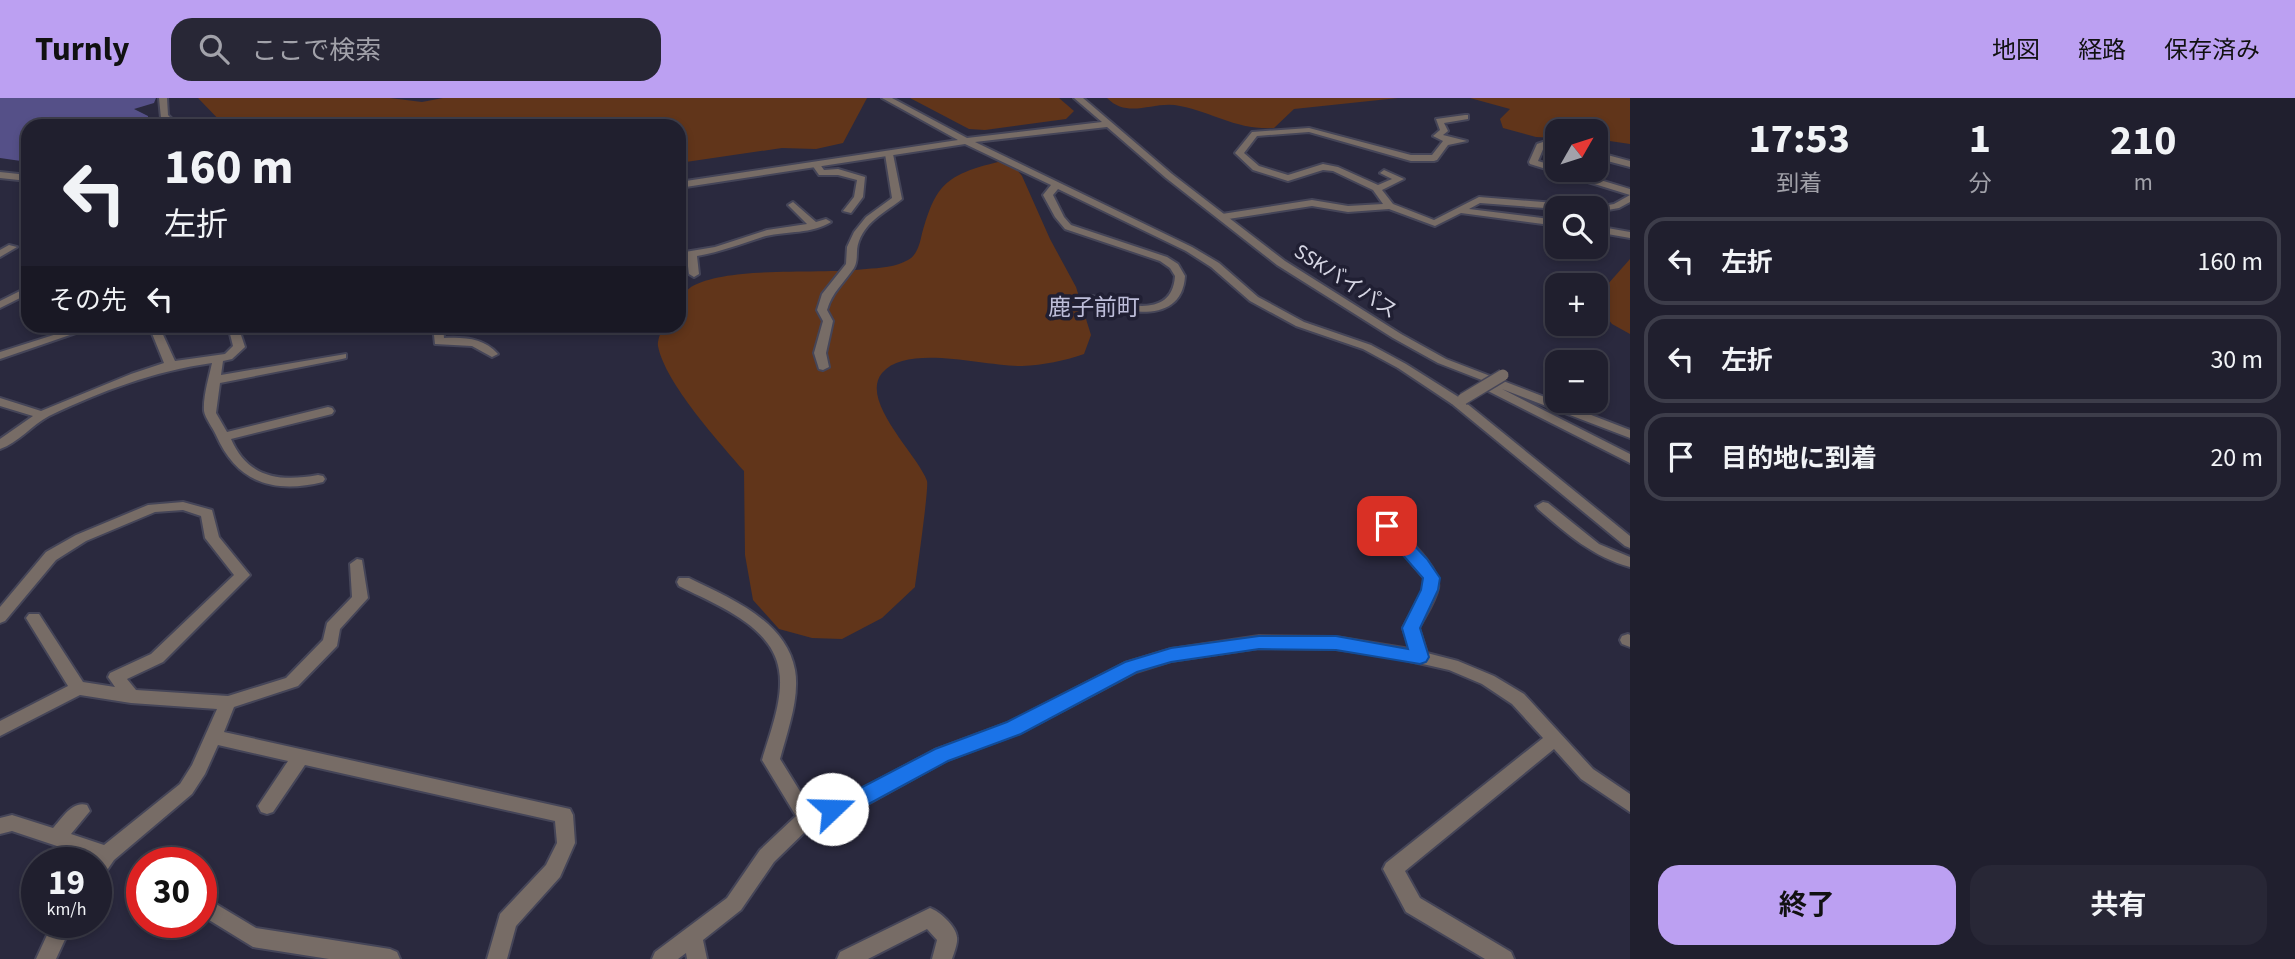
<!DOCTYPE html>
<html lang="ja">
<head>
<meta charset="utf-8">
<style>
  :root { --surface:#201f2e; --page:#282736; --text:#f1f3f6; --muted:#a2a2aa; --line:#3d3d4a; --accent:#bca0f2 }
  body { margin:0; font-family:"Source Sans 3","Noto Sans JP",sans-serif; background:var(--page); color:var(--text); height:100vh; display:flex; flex-direction:column; font-size:26px; white-space:nowrap }
  * { box-sizing:border-box; margin:0 }
  p { font-size:23px; color:var(--muted) }
  .icon { flex:none; width:38px; height:38px; fill:none; stroke:currentColor; stroke-width:2; stroke-linecap:round; stroke-linejoin:round }
  .map { position:relative; flex:1; overflow:hidden }
  .details { display:flex; flex-direction:column; background:var(--surface); width:665px }
  .details>* { flex:none }
  .top-card { position:absolute; left:21px; top:21px; width:665px; height:214px; border-radius:21px; box-shadow:0 4px 10px #0003,0 0 0 2px var(--line); background:#201f2e; color:var(--text); overflow:hidden }
  .needle { width:46px; rotate:51deg }
  .tools { position:absolute; left:1545px; top:21px; display:grid; gap:14px }
  .tools a { display:grid; place-items:center; width:63px; height:63px; border-radius:14px; background:var(--surface); box-shadow:0 4px 10px #0003,0 0 0 2px var(--line); font-size:35px }
  .speed { position:absolute; left:21px; top:749px; display:flex; gap:14px; font-size:35px; font-weight:700; text-align:center }
  .speed>* { display:grid; place-content:center; width:91px; height:91px; border-radius:50%; background:var(--surface); box-shadow:0 4px 10px #0003,0 0 0 2px var(--line); line-height:1 }
  .speed small { font-size:18px; font-weight:400 }
  .speed .limit { border:10px solid #d22; background:#fff; color:#111 }
  .pin { position:absolute; display:grid; place-items:center; width:60px; height:60px; color:#fff; margin:-30px; border-radius:14px; box-shadow:0 4px 10px #0006 }
  .me { position:absolute; width:77px; margin:-38px; rotate:69deg; stroke-linejoin:round; filter:drop-shadow(0 0 5px #0008) }
  .turn { display:flex; align-items:center; gap:24px; height:147px; padding:0 28px; font-size:32px }
  .turn .icon { width:91px; height:91px; stroke-width:2.5 }
  .turn b { display:block; font-size:49px; line-height:60px }
  .then { display:flex; align-items:center; height:66px; padding:0 28px; background:#0003; gap:14px; font-size:26px }
  .eta { display:flex; justify-content:space-evenly; align-items:center; height:119px; text-align:center }
  .eta b { font-size:42px; font-weight:700; line-height:49px }
  .cta { display:flex; gap:14px; margin-top:auto; padding:14px 28px }
  .cta a { flex:1; height:80px; border-radius:21px; background:var(--accent); color:#111; font-size:28px; font-weight:700; line-height:80px; text-align:center }
  .cta a+a { background:var(--page); color:var(--text) }
  ul { padding:0; list-style:none }
  li { display:flex; align-items:center; gap:21px; height:88px; margin:0 14px 10px; padding:0 14px; border:4px solid var(--line); border-radius:21px }
  li div { flex:1 }
  li b { display:block; font-size:26px }
  li em { font-style:normal }
  header { display:flex; align-items:center; gap:42px; box-sizing:border-box; height:98px; padding:0 35px; background:var(--accent); color:#111 }
  header strong { font-size:33px }
  nav { display:flex; gap:38px; margin-inline-start:auto; font-size:24px }
  .search { width:490px; height:63px; background:var(--page); display:flex; align-items:center; gap:18px; box-sizing:border-box; padding:0 24px; border-radius:21px; color:var(--muted); font-size:26px }
  main { display:flex; flex:1; min-height:0 }
  .map>svg:first-child { display:block }
</style>
</head>
<body>
<header>
<strong>Turnly</strong>
<div class="search"><svg class="icon" aria-label="search" viewBox="0 0 24 24"><circle cx="10" cy="10" r="6"/><path d="M15 15l6 6"/></svg>ここで検索</div>
<nav><a>地図</a><a>経路</a><a>保存済み</a></nav>
</header>
<main>
<div class="map">
<svg width="1630" height="861" viewBox="0 0 1630 861">
  <rect width="100%" height="100%" fill="#2a293e"/>
  <g fill="#61351a">
    <path d="M198,0h192l32,4 21,-4h424l-24,45 -27,6 -34,-1 -103,15v-37h-454z"/>
    <path d="M910,0h149l15,13 -8,8 -81,11 -16,-1z"/>
    <path d="M1107,0h291l-104,11 -20,19c-38,2 -59,-15 -94,-22 -26,-6 -51,14 -73,-8z"/>
    <path d="M1470,0h160v46l-34,-5v-8h-38l-1,7 -21,-1 -33,-9 -3,-9 10,-10z"/>
    <path d="M998,64l14,1 10,13 28,63 26,48 15,48 -7,19c-20,7 -40,11 -62,12 -37,1 -114,-23 -140,7 -23,28 36,82 45,108 2,6 -10,91 -12,106l-33,31 -40,21 -30,-1 -33,-9 -26,-29 -8,-45 -1,-84c-24,-28 -79,-88 -86,-125 -1,-5 3,-14 5,-20h16v-27c4,-4 8,-9 12,-12 37,-22 129,-12 175,-18 14,-1 30,-2 42,-9 8,-4 11,-14 13,-22 14,-53 24,-63 77,-76z"/>
    <path d="M1630,161v75l-18,-10 -13,-16 9,-24z"/>
  </g>
  <path fill="#555088" d="M0,0h156l-2,5 -20,6 14,7v10h-120v36l-28,-4z"/>
  <g fill="none" stroke-linecap="round" stroke-linejoin="round">
    <defs>
      <g id="minor">
        <path d="M159,0h8l1,17 11,11h-9l-9,-8z"/>
        <path d="M1465,17h3v4l-24,4 4,8 -5,4 24,6 -19,4 -11,15 -3,1h-23l-102,-29 -52,4 -13,17 15,13 29,9 35,-11 15,3 40,18 14,-6 -12,-6 4,-3 20,9 -22,11 11,14 41,16 45,-23 102,8 4,3 -27,1 -78,-6 -11,6 89,11v6l-97,-13 -26,13 -46,-17 -41,3 -36,-6 -90,14 -5,-3 5,-3 90,-14 36,6 35,-2 -10,-14 -40,-19 -10,-1 -35,11 -35,-11 -18,-17 17,-21 57,-4 102,27h21l11,-14 -10,-5 7,-6 -4,-11z"/>
        <path d="M1546,43l12,1v5l-11,-1 -3,1 -6,14 20,6v3h9l63,19v6l-100,-31 -1,-2 8,-18z"/>
        <path d="M889,53l4,3 9,45c-16,13 -35,21 -43,42 -4,10 0,18 -5,27 -10,15 -22,24 -27,42l6,11 -7,32 3,14 -6,3 -4,-1 -5,-16 9,-32 -6,-11 5,-16 24,-30 1,-17 7,-15 12,-15 26,-19 -7,-44z"/>
        <path d="M1596,54l34,9v6l-34,-9z"/>
        <path d="M813,65h6l5,7 14,-1 27,8 -2,20 -12,16 -8,-2 11,-14 3,-17 -19,-5h-19l-7,-10z"/>
        <path d="M1630,97v7l-11,6 -23,4v-4h-4l22,-4z"/>
        <path d="M793,104l23,20 10,-3 5,3c-19,12 -44,9 -65,14 -23,7 -44,16 -69,20l2,18 -5,3 -5,-3 -2,-16 -8,1v-6l36,-6 52,-17 40,-6 -19,-19z"/>
        <path d="M1596,128l34,6v6l-34,-6z"/>
        <path d="M9,147l8,2 -17,10v-7z"/>
        <path d="M28,189v7l-28,14v-7z"/>
        <path d="M82,228h14l-96,33v-7z"/>
        <path d="M149,228h10l16,35 50,-7 8,-8 -5,-20h10l7,21 -13,12 -9,2 -2,14 125,-21v4l-4,1 -122,24 -4,30 11,19 101,-25 4,1 2,3 -2,3 -101,25c17,39 49,43 87,36l5,1 2,3 -2,3c-49,12 -86,1 -107,-47 -3,-7 -11,-17 -12,-24 -1,-15 5,-34 8,-48 -58,8 -110,28 -163,53 -17,9 -31,27 -49,33v-10l33,-23 -33,-10v-8l41,13 90,-37 33,-11z"/>
        <path d="M433,228h10l1,12c20,-1 40,0 54,16l-6,3 -20,-11 -37,-2z"/>
        <path d="M1456,299l4,1 170,138v12l-5,-2 -173,-142 -2,-3z"/>
        <path d="M183,404l29,8 7,27 31,38 -87,87 -36,17 9,11 92,6 58,-18 37,-38 4,-17 25,-26 -2,-33 7,-5 5,1 6,38 -28,31 -3,17 -39,40 -64,21 -10,25 346,77 3,6 2,28 -15,34 -44,49 -9,33h-20l13,-45 46,-49 11,-22 -2,-22 -250,-56 -32,47 -6,2 -6,-2 -3,-6 30,-45 -70,-16 -13,29 -13,20 -78,66 -11,16 -7,3v-16h-6l3,-5 -81,-27 -12,3v-16l12,-3 41,13c9,-10 20,-28 34,-23l3,6 -19,23 33,11 76,-61 12,-19 25,-56 -86,-6 -51,-8 -80,41v-15l68,-35 -42,-68 3,-4h10l44,68 32,5 -7,-10 2,-4 41,-19 83,-79 -29,-37 -4,-22 -18,-6 -28,2 -69,29 -30,19 -51,61 -5,2v-16l46,-55 30,-17 72,-30z"/>
        <path d="M1543,404l5,1 51,41 31,13v10c-37,-10 -63,-33 -92,-58l-2,-3z"/>
        <path d="M1387,423l5,2c13,14 50,45 46,65 -3,14 -13,28 -19,40l8,25 31,8 36,15 30,18 69,75 37,25v18l-49,-33 -27,-30 -149,122 15,27 91,54 3,7h-29l-79,-47 -23,-43 3,-6 157,-125 -31,-34 -30,-20 -33,-14 -57,-13 -56,-8 -77,-1 -88,13 -35,11 -116,61 -73,27 -83,46 -51,18 -39,38 -33,48 -38,30 4,19h-20l-1,-6 -8,6h-26l3,-7 72,-54 33,-48 36,-34 -34,-56c8,-27 22,-62 17,-90 -7,-45 -65,-66 -100,-84l-2,-4 2,-4h10c40,20 97,42 106,92 5,28 -8,62 -15,89l31,50 41,-15 83,-44 73,-27 117,-60 46,-14 88,-13 77,1 74,12 -7,-21 20,-38 1,-12 -42,-49 -2,-3z"/>
        <path d="M1628,536l2,1v12l-8,-3 -2,-4 2,-4z"/>
        <path d="M201,797l55,33 134,21 7,3 3,7h-71l-76,-12 -52,-32z"/>
        <path d="M930,810c9,3 26,18 27,29 1,6 -3,16 -5,22h-20l5,-19 -10,-11 -59,30h-31l3,-7z"/>
        <path d="M53,824h20l-17,37h-20z"/>
      </g>
      <g id="tertiary">
        <path d="M882,0h10l75,40 135,-16 -28,-24h9l89,76 113,87 116,73 45,25 184,71v8l-128,-49 128,65v9l-142,-72 -2,-3 6,-4 -54,-21 -45,-25 -116,-73 -111,-87 -59,-51 -132,15 217,105 27,16 39,34 46,25 67,23 35,19 54,34 2,3 -2,3h-8l-54,-36 -35,-19 -67,-23 -46,-25 -39,-34 -25,-16 -128,-62 -5,6 11,22 7,8 96,32 11,7 7,12c-3,52 -66,35 -97,25v-4l4,-1c27,7 80,26 83,-20l-5,-8 -10,-7 -95,-32 -10,-12 -12,-22 8,-10 -86,-41 -286,44v-6l279,-42z"/>
        <path d="M0,74l28,3v6l-28,-3z"/>
      </g>
    </defs>
    <use href="#minor" stroke="#454558" stroke-width="4"/>
    <use href="#tertiary" stroke="#454558" stroke-width="4"/>
    <use href="#minor" fill="#776c66" fill-rule="evenodd"/>
    <use href="#tertiary" fill="#776c66" fill-rule="evenodd"/>
    <defs>
      <path id="minor-bridge" d="M1463,301l40,-24"/>
    </defs>
    <use href="#minor-bridge" stroke="#454558" stroke-width="14" stroke-linecap="butt"/>
    <use href="#minor-bridge" stroke="#776c66" stroke-width="11"/>
  </g>
  <path fill="#1a73e8" stroke="#114b97" stroke-width="2" d="M1387,423l5,1 35,37 13,19 -2,12 -18,38 9,29 -3,5 -6,2 -84,-14 -77,-1 -88,13 -34,10 -116,62 -73,27 -83,45 -33,12 -7,-3 -3,-6 3,-7 26,-9 84,-44 72,-27 118,-60 46,-14 88,-12h77l72,13 -6,-21 19,-38 2,-12 -42,-48 -2,-4z"/>
  <g text-anchor="middle" dominant-baseline="central" stroke-width="7" stroke-linejoin="round" paint-order="stroke">
    <g font-size="21" fill="#d5d5e3" stroke="#201f33">
      <text transform="translate(1346 183) rotate(33)">SSKバイパス</text>
    </g>
    <g font-size="23" fill="#bdbdd9" stroke="#201f33">
      <text x="1094" y="209">鹿子前町</text>
    </g>
  </g>
</svg>
<div class="tools">
<a><svg class="needle" viewBox="-14 -14 28 28"><path d="M0-13l5 13h-10z" fill="#e53935"/><path d="M0 13l5-13h-10z" fill="#a2a2aa"/></svg></a>
<a><svg class="icon" aria-label="search" viewBox="0 0 24 24"><circle cx="10" cy="10" r="6"/><path d="M15 15l6 6"/></svg></a>
<a>+</a>
<a>−</a>
</div>
<div class="speed"><div>19<small>km/h</small></div><div class="limit">30</div></div>
<div class="pin" style="left:1387px;top:428px;background:#d93025"><svg class="icon" aria-label="arrive" viewBox="0 0 24 24"><path d="M6 21V4h12l-3 4 3 4H6"/></svg></div>
<svg class="me" style="left:832px;top:711px" viewBox="-20 -20 40 40"><circle r="19" fill="#fff"/><path d="M0-13L10 11 0 6-10 11z" fill="#1a73e8"/></svg>
<div class="top-card">
<div class="turn"><svg class="icon" aria-label="left" viewBox="0 0 24 24"><path d="M17 20v-9H6M10 6l-5 5 5 5"/></svg><div><b>160 m</b>左折</div></div>
<div class="then">その先<svg class="icon" aria-label="left" viewBox="0 0 24 24"><path d="M17 20v-9H6M10 6l-5 5 5 5"/></svg></div>
</div>
</div>
<section class="details">
<div class="eta">
<div><b>17:53</b><p>到着</p></div>
<div><b>1</b><p>分</p></div>
<div><b>210</b><p>m</p></div>
</div>
<ul>
<li><svg class="icon" aria-label="left" viewBox="0 0 24 24"><path d="M17 20v-9H6M10 6l-5 5 5 5"/></svg><div><b>左折</b></div><em>160 m</em></li>
<li><svg class="icon" aria-label="left" viewBox="0 0 24 24"><path d="M17 20v-9H6M10 6l-5 5 5 5"/></svg><div><b>左折</b></div><em>30 m</em></li>
<li><svg class="icon" aria-label="arrive" viewBox="0 0 24 24"><path d="M6 21V4h12l-3 4 3 4H6"/></svg><div><b>目的地に到着</b></div><em>20 m</em></li>
</ul>
<div class="cta"><a>終了</a><a>共有</a></div>
</section>
</main>
</body>
</html>
